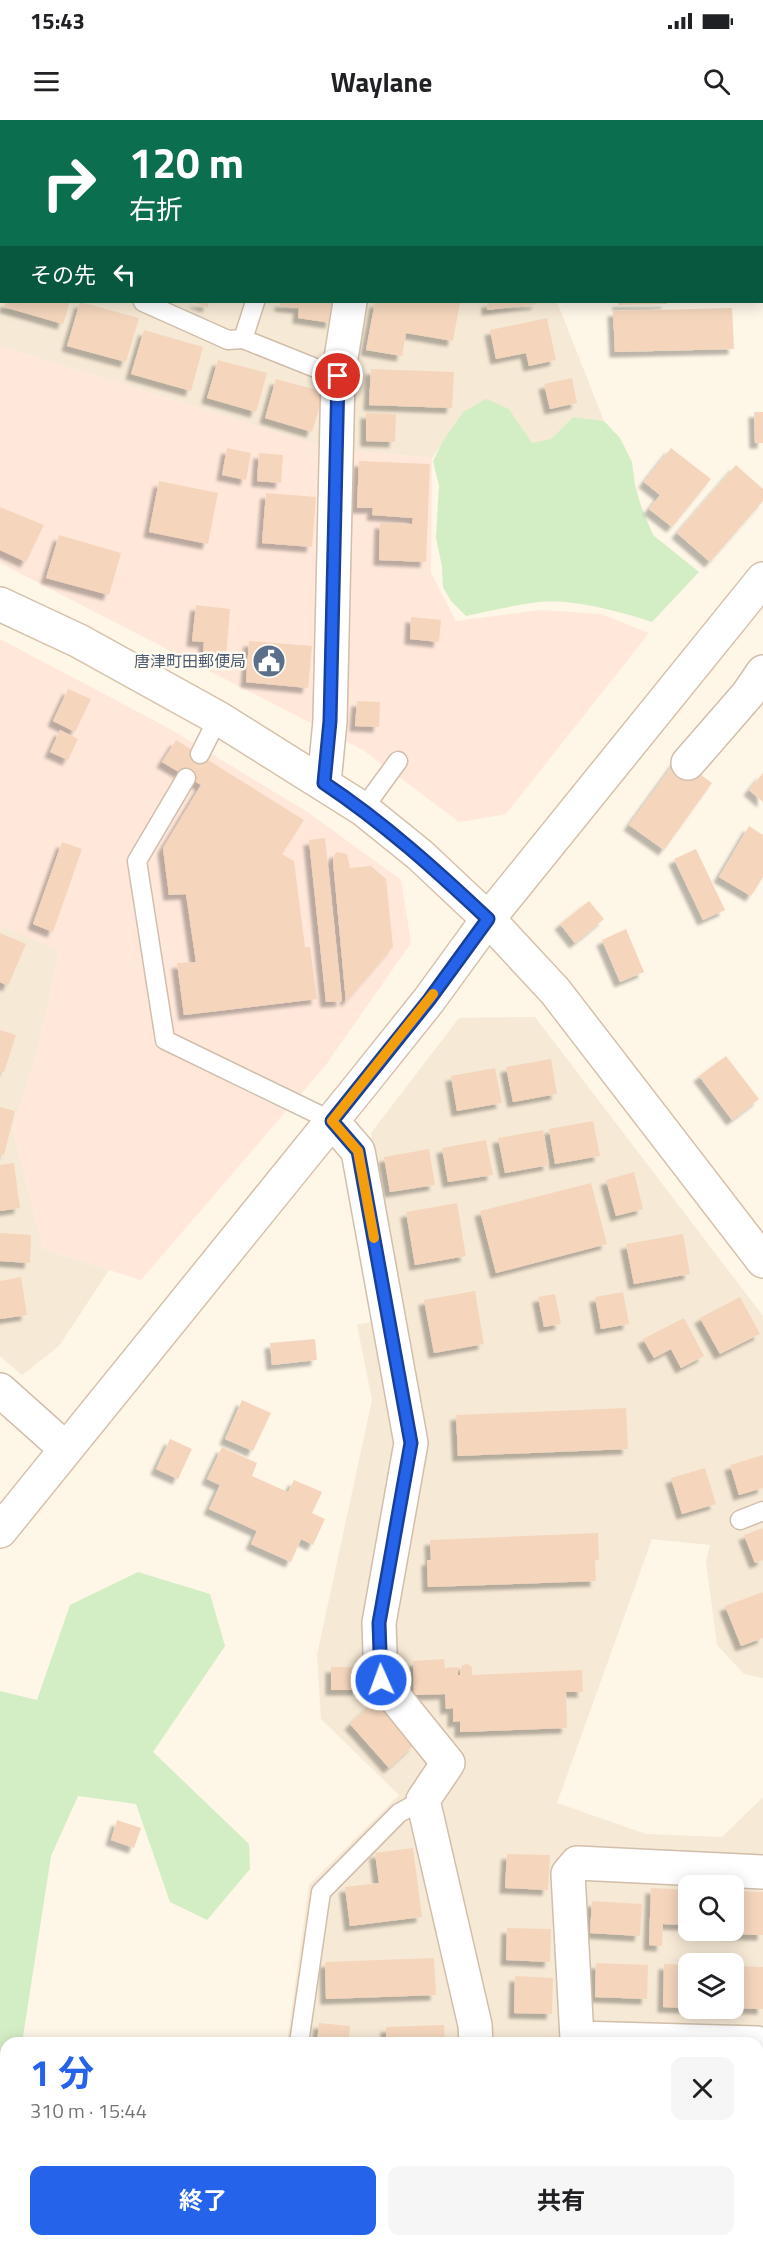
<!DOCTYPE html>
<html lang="ja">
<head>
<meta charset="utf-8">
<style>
  :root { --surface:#fff; --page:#f6f6f6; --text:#202124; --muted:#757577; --accent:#2563eb }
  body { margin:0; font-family:"Titillium Web","Noto Sans JP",sans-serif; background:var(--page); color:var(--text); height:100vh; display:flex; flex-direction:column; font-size:22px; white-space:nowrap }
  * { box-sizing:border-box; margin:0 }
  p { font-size:20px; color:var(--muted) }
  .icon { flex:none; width:33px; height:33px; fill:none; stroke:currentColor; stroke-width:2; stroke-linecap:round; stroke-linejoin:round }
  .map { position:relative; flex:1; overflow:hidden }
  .drawer { position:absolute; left:0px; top:1917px; width:764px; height:210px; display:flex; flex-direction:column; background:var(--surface); border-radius:18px 18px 0 0; box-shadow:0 3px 15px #0003 }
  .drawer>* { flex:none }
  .banner { position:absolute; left:0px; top:0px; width:764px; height:183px; box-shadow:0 3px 15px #0003; background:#0b6e4f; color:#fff; overflow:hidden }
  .buttons { position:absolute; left:678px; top:1755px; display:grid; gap:12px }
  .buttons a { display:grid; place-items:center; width:66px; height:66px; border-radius:12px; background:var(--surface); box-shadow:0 3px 15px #0003; font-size:30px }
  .pin { position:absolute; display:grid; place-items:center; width:51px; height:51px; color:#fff; margin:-26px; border:3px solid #fff; border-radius:50%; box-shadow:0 2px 6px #0007 }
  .me { position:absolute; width:66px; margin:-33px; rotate:358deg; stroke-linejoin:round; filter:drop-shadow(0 0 4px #0008) }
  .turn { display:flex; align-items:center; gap:21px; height:126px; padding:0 30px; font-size:27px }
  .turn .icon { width:78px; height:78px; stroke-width:2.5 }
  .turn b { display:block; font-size:42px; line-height:51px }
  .then { display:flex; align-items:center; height:57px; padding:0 30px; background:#0003; gap:12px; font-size:22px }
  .round { display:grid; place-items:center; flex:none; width:63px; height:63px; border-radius:12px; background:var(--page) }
  .summary { display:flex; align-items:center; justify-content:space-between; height:102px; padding:0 30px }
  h1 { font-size:36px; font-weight:700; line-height:45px; color:var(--accent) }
  .button { display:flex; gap:12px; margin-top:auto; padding:12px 30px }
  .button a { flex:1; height:69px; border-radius:12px; background:var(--accent); color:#fff; font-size:24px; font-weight:700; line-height:69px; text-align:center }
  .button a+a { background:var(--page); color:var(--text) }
  .status { display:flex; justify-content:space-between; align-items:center; height:42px; padding:0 30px; background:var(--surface); direction:ltr }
  .status svg { height:16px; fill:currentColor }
  header { display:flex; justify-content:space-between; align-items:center; height:78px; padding:0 30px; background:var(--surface); font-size:27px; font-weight:700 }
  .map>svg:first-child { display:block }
</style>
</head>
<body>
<div class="status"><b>15:43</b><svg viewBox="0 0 49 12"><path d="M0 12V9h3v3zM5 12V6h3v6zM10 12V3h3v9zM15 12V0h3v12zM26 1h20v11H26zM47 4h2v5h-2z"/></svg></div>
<header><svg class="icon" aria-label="menu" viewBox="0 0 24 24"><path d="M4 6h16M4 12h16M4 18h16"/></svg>Waylane<svg class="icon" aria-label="search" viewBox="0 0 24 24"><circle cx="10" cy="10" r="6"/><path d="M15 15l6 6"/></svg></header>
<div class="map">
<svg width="763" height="2127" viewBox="0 0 763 2127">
  <defs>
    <filter id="shadow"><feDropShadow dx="-5.5" dy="5.5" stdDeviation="1.5" flood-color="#0004"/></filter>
  </defs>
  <rect width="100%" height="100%" fill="#fef6e7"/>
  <g fill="#f6e9d5" fill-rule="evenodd">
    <path d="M0,0h538l-536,2v180h555l47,119 -31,-4 -22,22 -19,4 -23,-34 -46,3 -31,46 -105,-10 -327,-102z"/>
    <path d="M0,805l60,25 -22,99 -25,80 30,120 66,21 -50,76 -37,29 -22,-19z"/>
    <path d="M535,897l228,299v362l-19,-4 -27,-29 -11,-84 4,-16 -58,-6 -95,264 89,31 76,3 41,-40v450h-456l-19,-6h470v-198h-471l22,-158 90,-90 -78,-76 -4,-64 55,-255 -15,-75 40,-8 -26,-184 88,-115zM688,1766h46v44h-46zM688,1844h46v44h-46z"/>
  </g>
  <g fill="#ffe7da">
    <path d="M0,226l327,102 105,10 -1,115 25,48 85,-11 60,4 48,19 -143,181 -47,8 -96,-72 -363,-187z"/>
    <path d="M0,519l172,91 137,83 92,67 10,63 -86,123 -184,214 -98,-31 -30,-120 25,-80 22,-98 -60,-26z"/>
  </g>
  <g fill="#d3edc4">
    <path d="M486,279l23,10 23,34 19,-4 22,-22 31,4 16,17 12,24 3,23 6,21 12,29 46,37 -47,50c-30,-10 -82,-24 -113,-20 -25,3 -49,9 -73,14l-15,-15 -8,-14 -1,-21 -6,-28 3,-52 -6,-25 10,-20 20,-29z"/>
    <path d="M138,1452l72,22 15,52 -72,106 96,92 1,25 -43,51 -37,-18 -34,-98 -58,-8 -27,60 -29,187h-16v17l-6,3v-372l37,9 33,-95z"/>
    <path d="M0,2094l6,4v23h18l1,6h-25z"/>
  </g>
  <g fill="#f5d6bd" filter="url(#shadow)">
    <path d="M6,182h64l-7,22 -59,-17z"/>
    <path d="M80,182l59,16 -13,44 -59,-16z"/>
    <path d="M193,182h16l-1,5z"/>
    <path d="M280,182h54l-3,21 -33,-5 1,-10 -19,-2z"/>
    <path d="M375,182h85l-7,39 -47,-8 -4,23 -36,-6z"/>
    <path d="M487,182h50v2l-50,6z"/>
    <path d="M618,182h49v2l-49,1z"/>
    <path d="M732,188l2,41 -119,3 -2,-41z"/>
    <path d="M547,198l9,42 -27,6 -3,-13 -30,6 -6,-29z"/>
    <path d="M144,210l59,17 -12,44 -60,-17z"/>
    <path d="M218,240l49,13 -11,39 -49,-14z"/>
    <path d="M371,249l83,3 -2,36 -83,-3z"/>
    <path d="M572,258l5,25 -27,6 -6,-25z"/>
    <path d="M276,259l48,13 -12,40 -47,-14z"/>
    <path d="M754,292h9v31h-8z"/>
    <path d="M366,293l30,1 -1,28 -29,-1z"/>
    <path d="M227,328l24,5 -5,27 -24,-5z"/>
    <path d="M671,328l40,31 -39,48 -23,-18 11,-14 -16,-13z"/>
    <path d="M259,333l24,2 -2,28 -24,-2z"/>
    <path d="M359,341l71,3 -4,98 -47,-2 1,-37 32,1 1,-6 -41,-3 1,-7h-16z"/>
    <path d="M736,345l27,24v12l-53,61 -33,-29z"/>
    <path d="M159,361l59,12 -10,51 -59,-12z"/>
    <path d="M266,373l50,4 -4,50 -50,-4z"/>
    <path d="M0,387l44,18 -18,37 -26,-12z"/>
    <path d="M59,415l62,18 -12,42 -63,-17z"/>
    <path d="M196,485l34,4 -4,48 -23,-3 1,-12 -12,-1z"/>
    <path d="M411,497l30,3 -2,22 -29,-3z"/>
    <path d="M249,521l63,5 -4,42 -62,-6z"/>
    <path d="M68,569l23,10 -16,33 -22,-11z"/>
    <path d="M357,581l23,1 -1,25 -24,-1z"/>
    <path d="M60,610l18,9 -10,21 -18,-8z"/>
    <path d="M176,620l128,80 -22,34 12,7 11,86h5l7,52 -133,16 -7,-52 19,-1 -10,-68 -17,1 -6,-47 38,-63 -39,-23z"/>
    <path d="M678,638l34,25 -48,67 -35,-25z"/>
    <path d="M763,653v29l-14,-12z"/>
    <path d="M749,706l14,9v42l-12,19 -32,-19z"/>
    <path d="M325,718l17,163 -16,1 -17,-162z"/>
    <path d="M62,722l20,7 -29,83 -20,-8z"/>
    <path d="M696,729l29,61 -22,10 -29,-61z"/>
    <path d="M337,732l10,2 3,14 21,-2 15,13 7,68 -47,55 -13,-141 1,-6z"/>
    <path d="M589,781l15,18 -29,24 -15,-19z"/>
    <path d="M626,809l18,43 -24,10 -18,-42z"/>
    <path d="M0,813l26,11 -18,42 -8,-4z"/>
    <path d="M0,910l16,5 -12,37 -4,-1z"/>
    <path d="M726,936l33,43 -27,21 -33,-44z"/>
    <path d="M551,939l6,35 -44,8 -7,-35z"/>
    <path d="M495,948l7,35 -45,8 -6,-35z"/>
    <path d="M0,987l15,4 -11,44 -4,-1z"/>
    <path d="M593,1001l7,35 -45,8 -6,-35z"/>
    <path d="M543,1010l6,35 -44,8 -7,-35z"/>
    <path d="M486,1020l7,35 -45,7 -6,-34z"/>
    <path d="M429,1029l6,36 -45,7 -6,-35z"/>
    <path d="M14,1043l6,45 -20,3v-46z"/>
    <path d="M634,1052l9,37 -27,7 -10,-36z"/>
    <path d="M591,1063l16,61 -111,29 -16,-62z"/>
    <path d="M457,1083l9,53 -51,9 -9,-53z"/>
    <path d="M0,1113l31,2 -1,28 -30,-2z"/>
    <path d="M683,1114l7,40 -56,10 -8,-40z"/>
    <path d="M21,1157l6,38 -27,4v-38z"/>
    <path d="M475,1171l9,53 -50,9 -10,-53z"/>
    <path d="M623,1172l6,32 -28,5 -6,-32z"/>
    <path d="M555,1174l6,30 -17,3 -6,-30z"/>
    <path d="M740,1177l20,37 -40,20 -20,-36z"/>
    <path d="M684,1198l20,38 -23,12 -10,-19 -17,9 -11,-19z"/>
    <path d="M315,1219l2,21 -45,5 -2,-22z"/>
    <path d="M242,1280l29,13 -18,38 -28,-12z"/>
    <path d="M626,1288l2,41 -170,7 -2,-41z"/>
    <path d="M170,1319l22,10 -14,30 -22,-10z"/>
    <path d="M222,1327l35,16 -5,13 36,16 6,-12 28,12 -10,21 13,6 -12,26 -12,-6 -10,23 -40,-18 6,-13 -48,-22 11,-24 -13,-6z"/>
    <path d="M763,1335v33l-24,7 -9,-30z"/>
    <path d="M705,1348l11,36 -34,10 -11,-36z"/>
    <path d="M763,1408v32l-8,3 -11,-28z"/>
    <path d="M598,1413l1,27h-4l1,21 -168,6 -1,-27h4l-1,-20z"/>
    <path d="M763,1472v46l-22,8 -16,-40z"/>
    <path d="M444,1539l1,9 13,-1v8h2v-6l3,-4 5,-1 4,4v7l110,-5 1,22h-17l1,36 -107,4v-11l-7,1v-14l-7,1 -1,-15 -31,1 -1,-34z"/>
    <rect x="331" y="1547" width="28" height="23"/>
    <path d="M374,1582l40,43 -25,23 -39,-44z"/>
    <path d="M117,1700l24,8 -7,20 -23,-8z"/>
    <path d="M413,1728l9,69 -72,9 -5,-39 34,-4 -4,-30z"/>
    <path d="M507,1734l43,1 -2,35 -43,-2z"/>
    <path d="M651,1768l37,2v35l-25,-1 -1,22 -13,-1z"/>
    <path d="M734,1771l29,1v43l-38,-1v-4h9z"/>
    <path d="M592,1781l50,3 -2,32 -50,-3z"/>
    <path d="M507,1808l44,1 -1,33 -44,-2z"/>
    <path d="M434,1838l2,37 -110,4 -1,-37z"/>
    <path d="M596,1843l52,2 -1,34 -52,-2z"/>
    <path d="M664,1844l24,1v43l-25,-1z"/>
    <path d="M736,1846l27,1v42l-29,-1z"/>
    <path d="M515,1856l38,2 -1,36 -38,-1z"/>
    <path d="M319,1903l31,3 -2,17h-31z"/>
    <path d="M444,1905l1,18h-59v-16z"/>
    <path d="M508,1917l52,2v4h-52z"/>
    <path d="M758,1945h5v48l-5,-1z"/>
    <path d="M758,2007l5,1v60h-5z"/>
    <rect x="445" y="2121" width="56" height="6"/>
    <rect x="514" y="2121" width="57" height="6"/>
    <rect x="614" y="2121" width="40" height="6"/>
    <rect x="670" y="2121" width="45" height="6"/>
    <path d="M742,2122l21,1v4h-21z"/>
  </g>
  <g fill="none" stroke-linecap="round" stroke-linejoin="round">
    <defs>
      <g id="lane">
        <path d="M143,182l85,38 15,-1"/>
        <path d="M255,182l-12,37 95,38"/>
        <path d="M200,634l18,-36"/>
        <path d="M186,658l-49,83 28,179 167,81"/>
        <path d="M363,689l35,-48"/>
        <path d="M740,1400l23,-9"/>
        <path d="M299,1923l22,-151 78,-79 24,-13"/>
        <path d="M418,2127l1,-6"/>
      </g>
      <g id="street">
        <path d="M34,2v-2"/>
        <path d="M387,2l1,-2"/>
        <path d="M0,106l2,-5"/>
        <path d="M688,643l60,-69 15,-22"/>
        <path d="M324,663l6,-62 8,-344 12,-75"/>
        <path d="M332,1001l26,30 53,292 -32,180 2,57 67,83 -25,37 52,225 1,18"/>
        <path d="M0,1270l66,59"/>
        <path d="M757,1923l-180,-5 -9,-164 9,-11 186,9"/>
        <path d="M758,2099h5"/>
      </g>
      <g id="secondary">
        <path d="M0,484l79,37 139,77 145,91 57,46 68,64 67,72 208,270"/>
        <path d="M0,1411l361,-446 68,-85 59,-81 275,-340"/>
      </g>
    </defs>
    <use href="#lane" stroke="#d1beab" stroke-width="21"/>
    <use href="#street" stroke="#d1beab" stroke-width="36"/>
    <use href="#secondary" stroke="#d7c1ab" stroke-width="36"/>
    <use href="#lane" stroke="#fff" stroke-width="18"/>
    <use href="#street" stroke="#fff" stroke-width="33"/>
    <use href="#secondary" stroke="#fff" stroke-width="33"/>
  </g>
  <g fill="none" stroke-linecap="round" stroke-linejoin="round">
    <defs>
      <path id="route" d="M338,256l-8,345 -6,62c60,40 112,87 164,136l-59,81 -97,121 26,30 53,292 -32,180 2,57"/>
    </defs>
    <use href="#route" stroke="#184099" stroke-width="15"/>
    <use href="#route" stroke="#2563eb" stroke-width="10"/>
    <path stroke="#f59e0b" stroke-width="10" d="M374,1118l-16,-87 -26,-30 101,-127"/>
  </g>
  <defs>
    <symbol id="civic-disc" viewBox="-11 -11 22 22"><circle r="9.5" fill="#5c6f8a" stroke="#fffaef"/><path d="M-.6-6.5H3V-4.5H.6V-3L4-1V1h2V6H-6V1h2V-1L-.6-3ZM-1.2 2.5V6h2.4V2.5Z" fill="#fff"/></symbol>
  </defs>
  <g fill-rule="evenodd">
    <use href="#civic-disc" x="250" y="522" width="38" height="38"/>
  </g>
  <g text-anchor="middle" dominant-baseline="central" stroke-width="5" stroke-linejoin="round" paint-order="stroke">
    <g font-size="16" fill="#4e5e75" stroke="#fffaef" text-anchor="end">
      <text x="246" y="541">唐津町田郵便局</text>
    </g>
  </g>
</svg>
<div class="buttons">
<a><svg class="icon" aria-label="search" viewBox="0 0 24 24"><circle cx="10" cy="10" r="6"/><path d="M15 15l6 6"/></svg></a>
<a><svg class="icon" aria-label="layers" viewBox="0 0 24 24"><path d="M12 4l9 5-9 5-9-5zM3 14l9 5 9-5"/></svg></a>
</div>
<div class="pin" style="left:338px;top:256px;background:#d93025"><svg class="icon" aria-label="arrive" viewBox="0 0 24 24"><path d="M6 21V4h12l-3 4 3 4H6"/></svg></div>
<svg class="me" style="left:381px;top:1560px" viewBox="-20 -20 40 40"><circle r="17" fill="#2563eb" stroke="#fff" stroke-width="3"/><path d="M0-11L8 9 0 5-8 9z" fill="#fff"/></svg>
<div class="banner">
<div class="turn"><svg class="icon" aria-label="right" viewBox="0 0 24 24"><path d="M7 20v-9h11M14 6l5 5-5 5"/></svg><div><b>120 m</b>右折</div></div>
<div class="then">その先<svg class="icon" aria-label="left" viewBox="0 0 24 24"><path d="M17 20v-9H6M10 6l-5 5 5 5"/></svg></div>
</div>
<section class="drawer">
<div class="summary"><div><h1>1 分</h1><p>310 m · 15:44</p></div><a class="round"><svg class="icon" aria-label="close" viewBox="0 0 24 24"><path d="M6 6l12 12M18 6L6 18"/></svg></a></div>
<div class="button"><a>終了</a><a>共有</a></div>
</section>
</div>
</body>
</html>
